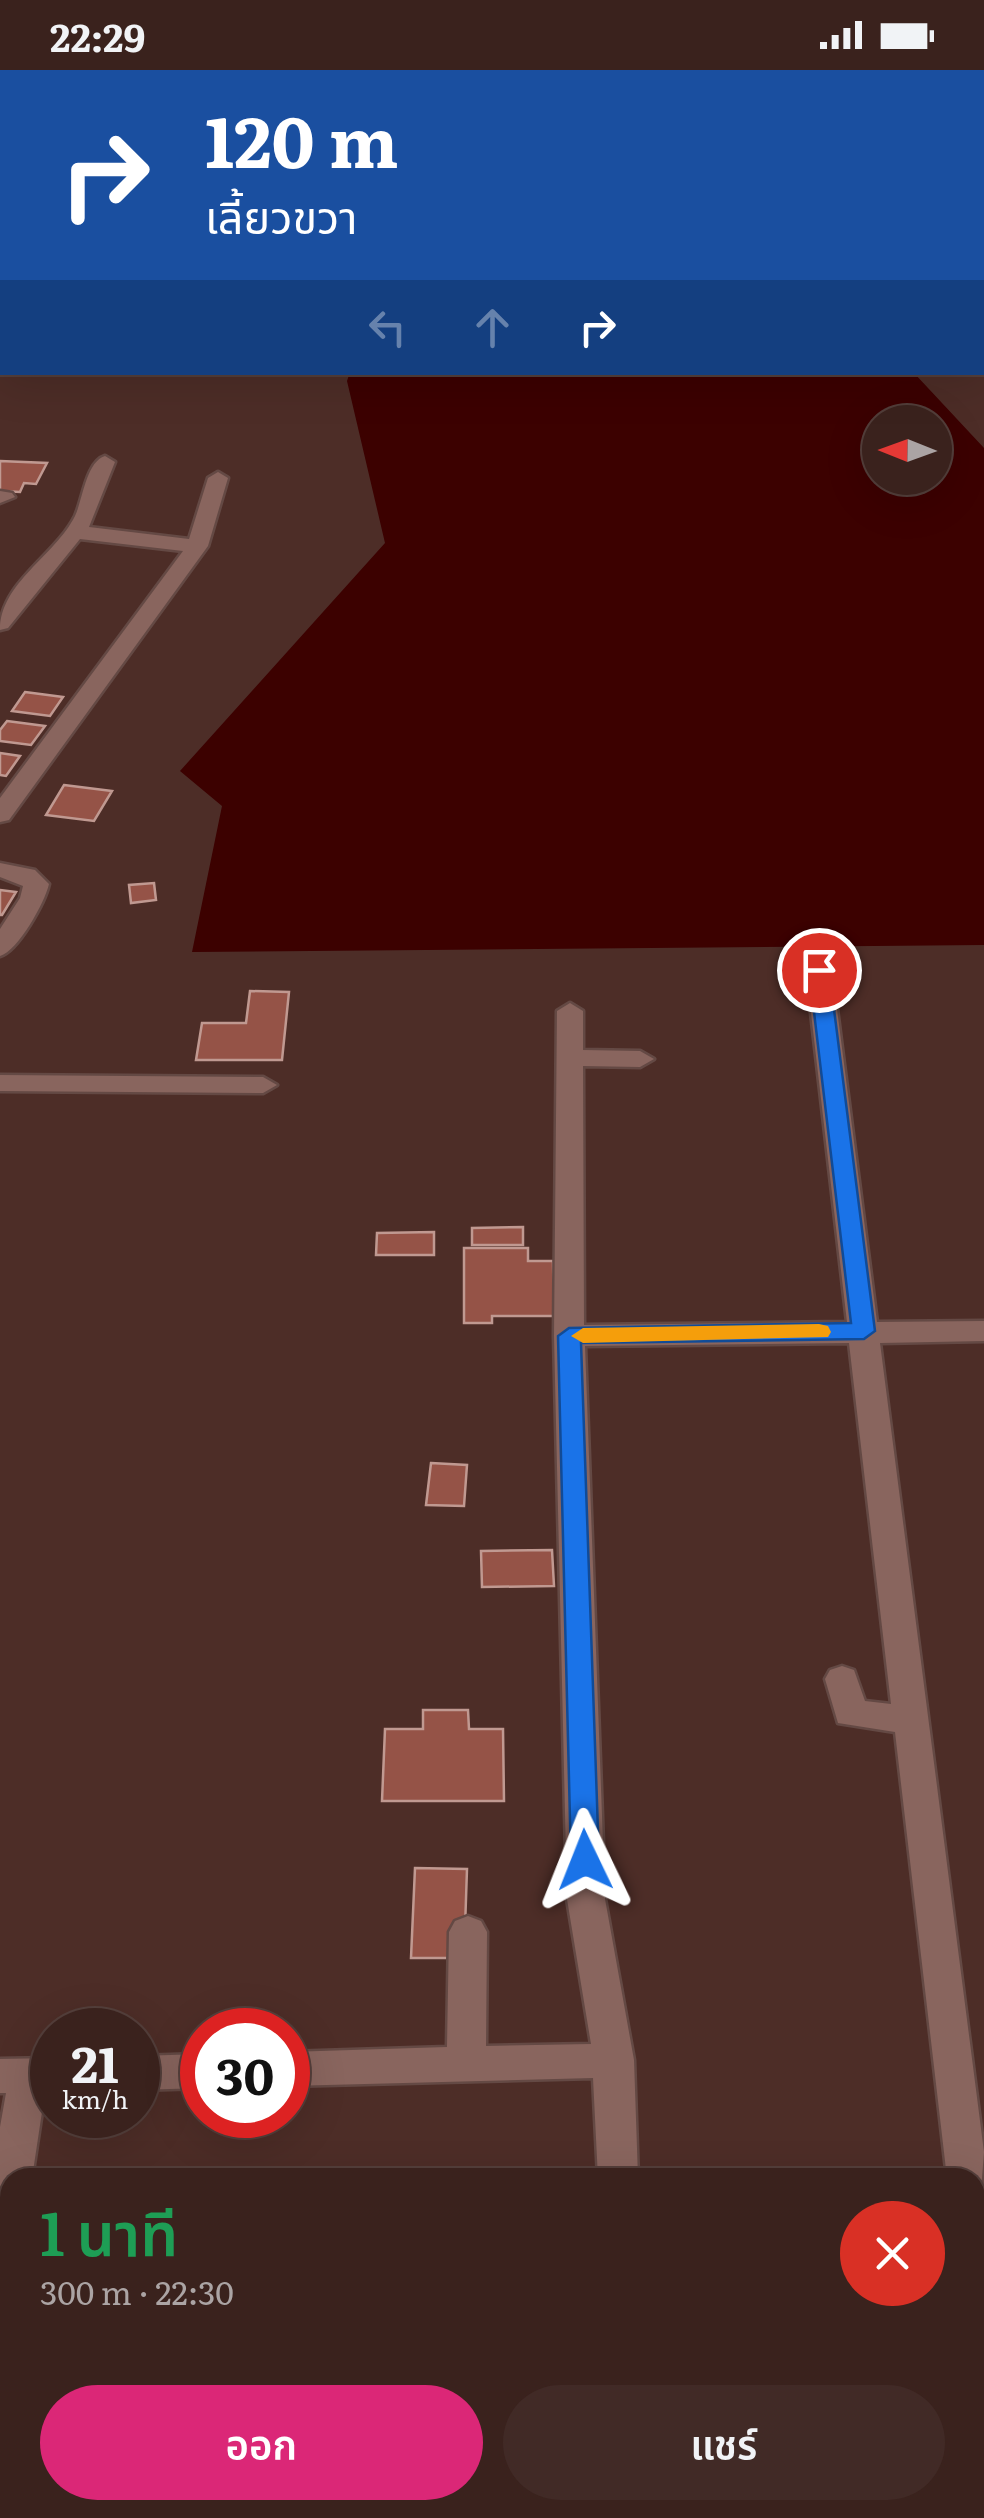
<!DOCTYPE html>
<html lang="th">
<head>
<meta charset="utf-8">
<style>
  :root { --surface:#3a221d; --page:#412a26; --text:#f1f3f6; --muted:#aba4a4; --line:#543f3b; --accent:#db2777 }
  body { margin:0; font-family:Literata,"Noto Sans Thai",serif; background:var(--page); color:var(--text); height:100vh; display:flex; flex-direction:column; font-size:38px; white-space:nowrap }
  * { box-sizing:border-box; margin:0 }
  p { font-size:32px; color:var(--muted) }
  .icon { flex:none; width:55px; height:55px; fill:none; stroke:currentColor; stroke-width:2; stroke-linecap:round; stroke-linejoin:round }
  .map { position:relative; flex:1; overflow:hidden }
  .sheet { position:absolute; left:0px; top:2098px; width:985px; height:352px; display:flex; flex-direction:column; background:var(--surface); border-radius:30px 30px 0 0; box-shadow:0 10px 40px #0002,0 0 0 2px var(--line) }
  .sheet>* { flex:none }
  .top-card { position:absolute; left:0px; top:0px; width:985px; height:305px; box-shadow:0 10px 40px #0002,0 0 0 2px var(--line); background:#1a4fa0; color:#fff; overflow:hidden }
  .needle { width:65px; rotate:271deg }
  .controls { position:absolute; left:862px; top:335px; display:grid; gap:20px }
  .controls a { display:grid; place-items:center; width:90px; height:90px; border-radius:50%; background:var(--surface); box-shadow:0 10px 40px #0002,0 0 0 2px var(--line); font-size:50px }
  .speed { position:absolute; left:30px; top:1938px; display:flex; gap:20px; font-size:50px; font-weight:700; text-align:center }
  .speed>* { display:grid; place-content:center; width:130px; height:130px; border-radius:50%; background:var(--surface); box-shadow:0 10px 40px #0002,0 0 0 2px var(--line); line-height:1 }
  .speed small { font-size:25px; font-weight:400 }
  .speed .limit { border:15px solid #d22; background:#fff; color:#111 }
  .pin { position:absolute; display:grid; place-items:center; width:85px; height:85px; color:#fff; margin:-42px; border:5px solid #fff; border-radius:50%; box-shadow:0 2px 10px #0007 }
  .me { position:absolute; width:110px; margin:-55px; rotate:358deg; stroke-linejoin:round; filter:drop-shadow(0 0 8px #0008) }
  .turn { display:flex; align-items:center; gap:35px; height:210px; padding:0 40px; font-size:45px }
  .turn .icon { width:130px; height:130px; stroke-width:2.5 }
  .turn b { display:block; font-size:70px; line-height:85px }
  .lanes { display:flex; align-items:center; height:95px; padding:0 40px; background:#0003; justify-content:center; gap:50px; direction:ltr }
  .lanes .off { opacity:.35 }
  .round { display:grid; place-items:center; flex:none; width:105px; height:105px; border-radius:52px; background:var(--page) }
  .summary { display:flex; align-items:center; justify-content:space-between; height:170px; padding:0 40px }
  h1 { font-size:60px; font-weight:600; line-height:75px; color:#1e9e55 }
  .cta { display:flex; gap:20px; margin-top:auto; padding:20px 40px }
  .cta a { flex:1; height:115px; border-radius:60px; background:var(--accent); color:#fff; font-size:40px; font-weight:600; line-height:115px; text-align:center }
  .cta a+a { background:var(--page); color:var(--text) }
  .status { display:flex; justify-content:space-between; align-items:center; height:70px; padding:0 50px; background:var(--surface); direction:ltr }
  .status svg { height:28px; fill:currentColor }
  .map>svg:first-child { display:block }
</style>
</head>
<body>
<div class="status"><b>22:29</b><svg viewBox="0 0 49 12"><path d="M0 12V9h3v3zM5 12V6h3v6zM10 12V3h3v9zM15 12V0h3v12zM26 1h20v11H26zM47 4h2v5h-2z"/></svg></div>
<div class="map">
<svg width="984" height="2448" viewBox="0 0 984 2448">
  <rect width="100%" height="100%" fill="#4d2d27"/>
  <path fill="#3c0100" fill-rule="evenodd" d="M350,302l564,1 70,75v497l-792,7 30,-146 -42,-35 205,-228 -38,-162zM880,352h55v56h-55z"/>
  <g fill="#955347" stroke="#c09991" stroke-width="2.5">
    <path d="M0,391l47,2 -11,21 -12,-1 -4,9 -20,-1z"/>
    <path d="M25,622l38,5 -13,19 -38,-5z"/>
    <path d="M7,651l38,5 -14,19 -31,-4v-11z"/>
    <path d="M0,683l20,3 -14,20 -6,-1z"/>
    <path d="M64,715l48,6 -18,30 -48,-6z"/>
    <path d="M154,813l2,17 -25,3 -2,-18z"/>
    <path d="M0,820l16,2 -14,23h-2z"/>
    <path d="M250,921l39,1 -7,68h-86l6,-37h44z"/>
    <path d="M523,1157v18h-51v-17z"/>
    <path d="M434,1162v23h-58l1,-22z"/>
    <path d="M464,1178h64v13h25l1,55h-62v7h-28z"/>
    <path d="M431,1393l36,2 -3,41 -38,-1z"/>
    <path d="M552,1480l2,36 -72,1 -1,-36z"/>
    <path d="M423,1640h45l1,19h34l1,72h-122l3,-72h38z"/>
    <path d="M415,1798l52,1 -3,89h-53z"/>
    <path d="M0,2426l10,1v13h51l-1,8h-60z"/>
    <path d="M297,2440h314v8h-315z"/>
  </g>
  <g fill="none" stroke-linecap="round" stroke-linejoin="round">
    <defs>
      <g id="minor">
        <path d="M268,0h16l1,1 -15,1z"/>
        <rect x="0" y="7" width="2" height="10"/>
        <path d="M984,42v10l-2,1v-10z"/>
        <rect x="0" y="45" width="2" height="10"/>
        <path d="M2,70v11l-2,1v-11z"/>
        <path d="M982,72l2,1v10h-2z"/>
        <rect x="0" y="106" width="2" height="10"/>
        <rect x="982" y="193" width="2" height="11"/>
        <path d="M982,269h2v13l-2,-1z"/>
        <path d="M105,386l10,6 -26,65 100,12 19,-61 10,-6 10,6 -20,68 -199,274 -9,2v-24l183,-247 -103,-12 -72,89 -8,2c0,-47 55,-74 75,-114 8,-17 11,-54 30,-60z"/>
        <path d="M0,421l12,2 3,4 -15,6z"/>
        <path d="M0,793l35,7 14,14c-4,18 -31,67 -49,72v-27l20,-31 3,-12 -23,-9z"/>
        <path d="M819,892l13,8 45,352 107,-1v20l-104,2 104,809 -3,39 -6,2v-15h-28l-52,-446 -57,-9 -13,-44 5,-9 12,-4 12,4 11,31 26,3 -42,-361 -264,3 20,553 29,161 4,118h-40l-5,-100 -305,8v-34l159,-5 2,-115 6,-11 13,-5 13,5 6,11 -1,114 105,-2 -24,-145 -13,-563 3,-325 13,-8 13,8v39l57,1 14,8 -14,8 -57,-1 1,259 263,-3 -41,-352z"/>
        <path d="M0,1005l263,2 14,8 -14,8 -263,-2z"/>
        <path d="M202,1984v34l-64,2v-34z"/>
        <path d="M52,1988v34h-7l-13,86h-22v87l-10,4v-142l6,-34h-6v-34z"/>
        <path d="M975,2148l9,3v105l-9,-4z"/>
        <rect x="975" y="2322" width="9" height="42"/>
        <rect x="608" y="2440" width="44" height="8"/>
      </g>
    </defs>
    <use href="#minor" stroke="#644944" stroke-width="5"/>
    <use href="#minor" fill="#89655e" fill-rule="evenodd"/>
  </g>
  <path fill="#1a73e8" stroke="#114b97" stroke-width="2.5" d="M819,894l10,6 46,361 -11,8 -283,4 18,517 -4,8 -10,3 -10,-3 -4,-8 -13,-524 11,-8 282,-5 -42,-353z"/>
  <path fill="#f59e0b" d="M819,1254l9,2 3,6 -3,5 -245,6 -12,-7 12,-8z"/>
</svg>
<div class="controls">
<a><svg class="needle" viewBox="-14 -14 28 28"><path d="M0-13l5 13h-10z" fill="#e53935"/><path d="M0 13l5-13h-10z" fill="#aba4a4"/></svg></a>
</div>
<div class="speed"><div>21<small>km/h</small></div><div class="limit">30</div></div>
<div class="pin" style="left:819px;top:900px;background:#d93025"><svg class="icon" aria-label="arrive" viewBox="0 0 24 24"><path d="M6 21V4h12l-3 4 3 4H6"/></svg></div>
<svg class="me" style="left:585px;top:1790px" viewBox="-20 -20 40 40"><path d="M0-17L14 15 0 8-14 15z" fill="#1a73e8" stroke="#fff" stroke-width="4"/></svg>
<div class="top-card">
<div class="turn"><svg class="icon" aria-label="right" viewBox="0 0 24 24"><path d="M7 20v-9h11M14 6l5 5-5 5"/></svg><div><b>120 m</b>เลี้ยวขวา</div></div>
<div class="lanes"><svg class="icon off" aria-label="left" viewBox="0 0 24 24"><path d="M17 20v-9H6M10 6l-5 5 5 5"/></svg><svg class="icon off" aria-label="ahead" viewBox="0 0 24 24"><path d="M12 20V5M6 11l6-6 6 6"/></svg><svg class="icon" aria-label="right" viewBox="0 0 24 24"><path d="M7 20v-9h11M14 6l5 5-5 5"/></svg></div>
</div>
<section class="sheet">
<div class="summary"><div><h1>1 นาที</h1><p>300 m · 22:30</p></div><a class="round" style="background:#d93025;color:#fff"><svg class="icon" aria-label="close" viewBox="0 0 24 24"><path d="M6 6l12 12M18 6L6 18"/></svg></a></div>
<div class="cta"><a>ออก</a><a>แชร์</a></div>
</section>
</div>
</body>
</html>
